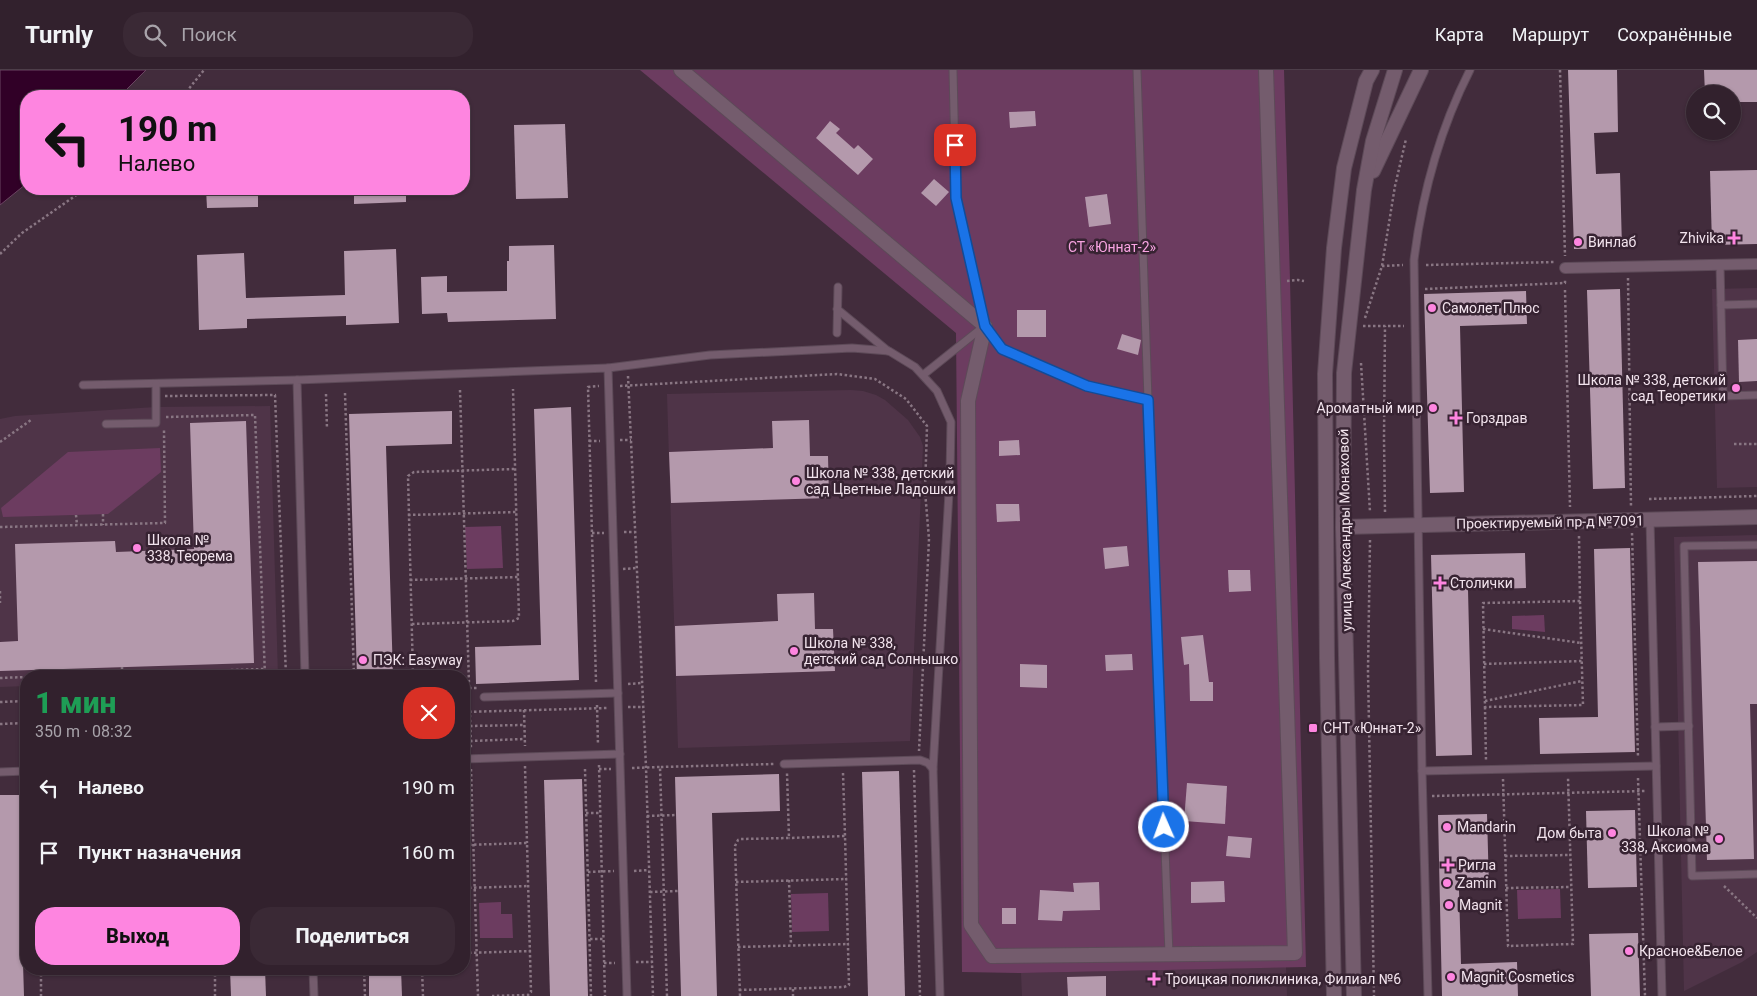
<!DOCTYPE html>
<html lang="ru">
<head>
<meta charset="utf-8">
<style>
  :root { --surface:#32212d; --page:#3a2935; --text:#f1f3f6; --muted:#a8a3aa; --line:#4d3e49; --accent:#fe85e0 }
  body { margin:0; font-family:Roboto,sans-serif; background:var(--page); color:var(--text); height:100vh; display:flex; flex-direction:column; font-size:19px; white-space:nowrap }
  * { box-sizing:border-box; margin:0 }
  p { font-size:16px; color:var(--muted) }
  .icon { flex:none; width:28px; height:28px; fill:none; stroke:currentColor; stroke-width:2; stroke-linecap:round; stroke-linejoin:round }
  .map { position:relative; flex:1; overflow:hidden }
  .drawer { position:absolute; left:20px; top:600px; width:450px; height:305px; display:flex; flex-direction:column; background:var(--surface); border-radius:20px; box-shadow:0 1px 4px #0004,0 0 0 1px var(--line) }
  .drawer>* { flex:none }
  .guide { position:absolute; left:20px; top:20px; width:450px; height:105px; border-radius:20px; box-shadow:0 1px 4px #0004,0 0 0 1px var(--line); background:#fe85e0; color:#111; overflow:hidden }
  .tools { position:absolute; left:1686px; top:15px; display:grid; gap:10px }
  .tools a { display:grid; place-items:center; width:55px; height:55px; border-radius:50%; background:var(--surface); box-shadow:0 1px 4px #0004,0 0 0 1px var(--line); font-size:25px }
  .pin { position:absolute; display:grid; place-items:center; width:42px; height:42px; color:#fff; margin:-21px; border-radius:10px; box-shadow:0 2px 8px #0006 }
  .me { position:absolute; width:55px; margin:-28px; rotate:358deg; stroke-linejoin:round; filter:drop-shadow(0 0 4px #0008) }
  .turn { display:flex; align-items:center; gap:18px; height:105px; padding:0 15px; font-size:22px }
  .turn .icon { width:65px; height:65px; stroke-width:2.5 }
  .turn b { display:block; font-size:35px; line-height:42px }
  .round { display:grid; place-items:center; flex:none; width:52px; height:52px; border-radius:20px; background:var(--page) }
  .summary { display:flex; align-items:center; justify-content:space-between; height:85px; padding:0 15px }
  h1 { font-size:30px; font-weight:800; line-height:38px; color:#1e9e55 }
  .action { display:flex; gap:10px; margin-top:auto; padding:10px 15px }
  .action a { flex:1; height:58px; border-radius:20px; background:var(--accent); color:#111; font-size:20px; font-weight:800; line-height:58px; text-align:center }
  .action a+a { background:var(--page); color:var(--text) }
  ul { padding:0; list-style:none }
  li { display:flex; align-items:center; gap:15px; height:65px; padding:0 15px }
  li div { flex:1 }
  li b { display:block; font-size:19px }
  li em { font-style:normal }
  header { display:flex; align-items:center; gap:30px; box-sizing:border-box; height:70px; padding:0 25px; background:var(--surface); border-bottom:1px solid var(--line) }
  header strong { font-size:24px }
  nav { display:flex; gap:28px; margin-inline-start:auto; font-size:18px }
  .search { width:350px; height:45px; background:var(--page); display:flex; align-items:center; gap:12px; box-sizing:border-box; padding:0 18px; border-radius:20px; color:var(--muted); font-size:19px }
  .map>svg:first-child { display:block }
</style>
</head>
<body>
<header>
<strong>Turnly</strong>
<div class="search"><svg class="icon" aria-label="search" viewBox="0 0 24 24"><circle cx="10" cy="10" r="6"/><path d="M15 15l6 6"/></svg>Поиск</div>
<nav><a>Карта</a><a>Маршрут</a><a>Сохранённые</a></nav>
</header>
<div class="map">
<svg width="1757" height="926" viewBox="0 0 1757 926">
  <rect width="100%" height="100%" fill="#422c3c"/>
  <g fill="#4f3448">
    <path d="M1757,218v199l-40,1 -5,-199z"/>
    <path d="M851,320l12,1 13,4 9,5 23,20 12,17 3,9 -13,295 -232,7 -11,-354z"/>
    <path d="M270,336l8,270h-252v10l-26,1v-268l15,-3 141,-9z"/>
    <path d="M1757,465v417l-15,10 -58,29 -10,-454z"/>
    <path d="M1286,897l1,29h-265l-1,-23z"/>
  </g>
  <g fill="#6c3c60">
    <path d="M640,0h644l6,210 16,687 -285,6 -59,-1 -6,-639z"/>
    <path d="M160,378l1,24 -53,42 -105,3 -2,-9 67,-56z"/>
    <path d="M501,456l2,42 -36,1 -2,-42z"/>
    <path d="M1544,545l1,17 -33,-3v-13z"/>
    <path d="M1560,819l1,29 -43,1 -1,-29z"/>
    <path d="M828,823l1,38 -37,1 -1,-38z"/>
    <path d="M501,832v12h11l1,24h-33l-1,-35z"/>
  </g>
  <path fill="#310027" stroke="#6b4462" d="M0,0h146l-26,26h-94v88l-26,21z"/>
  <g fill="#b499ac">
    <path d="M1568,0h49l1,62 -24,1 2,41 24,-1 2,75 -48,1z"/>
    <path d="M1704,0h53v32h-25v-8h-27z"/>
    <path d="M1035,41l1,15 -26,2 -1,-16z"/>
    <path d="M830,51l10,8 -4,4 18,16 4,-4 15,14 -15,16 -42,-37z"/>
    <path d="M565,54l3,74 -52,1 -2,-74z"/>
    <path d="M1757,100v74l-45,1 -2,-74z"/>
    <path d="M934,109l15,13 -13,14 -15,-13z"/>
    <path d="M206,119h52v18l-51,1z"/>
    <path d="M354,119h52v13l-52,2z"/>
    <path d="M1107,124l4,30 -22,3 -4,-30z"/>
    <path d="M554,175l2,74 -108,3 -1,-9 -25,1 -1,-37 26,-1v16l60,-1v-30h2v-15z"/>
    <path d="M396,179l3,74 -53,2v-9l-99,3v9l-48,2 -2,-75 47,-2 2,45 99,-3 -1,-44z"/>
    <path d="M1620,219l5,199 -32,1 -6,-199z"/>
    <path d="M1526,221l1,33 -67,2 4,166 -34,1 -6,-199z"/>
    <rect x="1017" y="240" width="29" height="27"/>
    <path d="M1122,264l19,6 -3,15 -21,-6z"/>
    <path d="M1757,269v42l-18,1 -1,-42z"/>
    <path d="M571,337l8,273 -103,4 -1,-37 66,-2 -7,-236z"/>
    <path d="M452,341v33l-66,2 7,230h-36l-8,-262z"/>
    <path d="M809,350l1,36h18l1,42 -158,5 -2,-51 104,-4 -1,-27z"/>
    <path d="M246,351l8,242 -254,8v-29l18,-1 -3,-97 100,-3 1,11 78,-3 -4,-126z"/>
    <path d="M1019,370l1,15 -21,1v-15z"/>
    <path d="M996,434h23l1,17 -23,1z"/>
    <path d="M1127,476l2,20 -24,3 -2,-21z"/>
    <path d="M1630,478l5,204 -95,2 -1,-36 59,-1 -4,-168z"/>
    <path d="M1525,483l1,35 -58,2 4,165 -36,1 -5,-201z"/>
    <path d="M1757,491v143h-7l4,155 -47,1 -9,-298z"/>
    <path d="M1228,500h22l1,21 -22,1z"/>
    <path d="M814,523l1,36h18l2,42 -159,5 -1,-50 103,-5 -1,-27z"/>
    <path d="M1203,565l6,47h4v19h-23l-1,-37 -5,1 -3,-28z"/>
    <path d="M1132,584l1,16 -27,1 -1,-16z"/>
    <path d="M1020,594l27,1v23l-27,-1z"/>
    <path d="M899,701l6,225h-37l-6,-224z"/>
    <path d="M779,704l1,37 -68,2 5,183h-36l-6,-219z"/>
    <path d="M582,709l6,217h-38l-6,-216z"/>
    <path d="M1187,713l40,3 -2,38 -41,-3z"/>
    <path d="M0,725h26v35h-7l5,166h-24z"/>
    <path d="M1635,740l2,77 -49,1 -2,-77z"/>
    <path d="M1487,744l2,75 -30,1 2,74 56,-2 1,34h-76l-4,-181z"/>
    <path d="M1228,766l24,2 -2,20 -24,-2z"/>
    <path d="M1224,811l1,21 -34,1v-21z"/>
    <path d="M1099,812l1,28 -37,1 -1,10 -24,-1 2,-30 34,2 -1,-9z"/>
    <rect x="1002" y="838" width="14" height="16"/>
    <path d="M1638,863l2,63h-49l-2,-62z"/>
    <path d="M230,899h35l1,27h-35z"/>
    <path d="M369,899h32l1,27h-33z"/>
    <path d="M1106,906v20h-38l-1,-19z"/>
  </g>
  <g fill="none" stroke-linecap="round" stroke-linejoin="round">
    <defs>
      <g id="service">
        <path d="M953,0l3,129 29,127 17,23 85,37 61,14 -11,-330"/>
        <path d="M1470,0c-30,59 -48,125 -56,190l8,511 234,-5"/>
        <path d="M1720,194l3,132 34,-1"/>
        <path d="M1721,235l36,-1"/>
        <path d="M837,239l51,42"/>
        <path d="M837,263l1,-46"/>
        <path d="M608,298l102,-13 142,-7 37,3 26,16 22,24 14,31 -1,53 -17,294"/>
        <path d="M923,305l60,-48"/>
        <path d="M83,315l214,-5"/>
        <path d="M1148,330l21,554"/>
        <path d="M106,354l50,-1v-39"/>
        <path d="M1650,450l12,476"/>
        <path d="M1757,475l-73,1 8,330 65,-2"/>
        <path d="M305,606l-8,-296 311,-12 19,628"/>
        <path d="M484,627l134,-4"/>
        <path d="M1655,657l34,-1"/>
        <path d="M464,689l156,-5"/>
        <path d="M784,694l136,-4 8,3 5,6 7,227"/>
        <path d="M1422,701l6,225"/>
        <path d="M0,702l26,-1"/>
        <path d="M313,899l1,27"/>
      </g>
      <path id="pedestrian" d="M1565,198l192,-4"/>
      <g id="minor">
        <path d="M681,0l304,256 -17,75 3,524 21,31 303,-3 -29,-883"/>
        <path d="M1343,457l414,-10"/>
      </g>
      <g id="secondary">
        <path d="M1373,101l48,-101"/>
        <path d="M1334,926l-7,-338 -2,-284 9,-126 10,-80 22,-87 6,-11"/>
        <path d="M1354,926l-11,-469 1,-154 20,-183 9,-49 22,-71"/>
      </g>
    </defs>
    <use href="#service" stroke="#5d4a58" stroke-width="9"/>
    <use href="#pedestrian" stroke="#5d4a58" stroke-width="12"/>
    <use href="#minor" stroke="#5d4a58" stroke-width="16"/>
    <use href="#secondary" stroke="#5d4a58" stroke-width="16"/>
    <g stroke="#897683" stroke-width="2.5" stroke-dasharray="2.5 2.5" stroke-linecap="butt">
      <path d="M1560,0l5,186"/>
      <path d="M183,26l21,-26"/>
      <path d="M140,119l2,3"/>
      <path d="M0,184l22,-21 63,-44"/>
      <path d="M1426,195l129,-3"/>
      <path d="M1382,196l21,-1"/>
      <path d="M1628,208l3,229"/>
      <path d="M1287,211l11,-1 6,1"/>
      <path d="M1425,219l140,-6v-4"/>
      <path d="M1565,220l5,217"/>
      <path d="M1365,248l17,-52 13,-80 11,-47"/>
      <path d="M1363,256h41"/>
      <path d="M1361,293l9,149"/>
      <path d="M628,306l18,391 7,229"/>
      <path d="M620,316l217,-12 38,5 31,20 21,27 -2,65 4,48 -10,212"/>
      <path d="M460,320l11,359"/>
      <path d="M345,323l9,283"/>
      <path d="M326,324l1,35"/>
      <path d="M165,326l110,-1 11,281"/>
      <path d="M166,347l89,-2 10,261"/>
      <path d="M620,370h11"/>
      <path d="M589,371h11"/>
      <path d="M0,372l31,-22"/>
      <path d="M1734,374h23"/>
      <path d="M1649,429l108,-3"/>
      <path d="M1385,442l-1,-73 1,-113"/>
      <path d="M103,444v11"/>
      <path d="M76,445l1,10"/>
      <path d="M408,445l109,-3"/>
      <path d="M0,457l165,-4 -1,-93"/>
      <path d="M624,462h11"/>
      <path d="M592,463h12"/>
      <path d="M1632,463l6,224"/>
      <path d="M1579,466l1,65 -97,2 2,104 98,-2 -3,-104"/>
      <path d="M1370,470l-2,131 6,325"/>
      <path d="M623,499l14,-1"/>
      <path d="M410,510l109,-3"/>
      <path d="M0,521v12"/>
      <path d="M412,554l101,-3 6,-3 -6,-229"/>
      <path d="M1483,559l98,14"/>
      <path d="M1484,594l98,-3"/>
      <path d="M122,597v9"/>
      <path d="M318,600v6"/>
      <path d="M51,606l213,-7"/>
      <path d="M413,606l-5,-200 6,-4 101,-3"/>
      <path d="M0,608l26,-1"/>
      <path d="M596,612l-8,-295 11,-1"/>
      <path d="M628,614l14,-1"/>
      <path d="M464,618h13"/>
      <path d="M1485,631l97,-20"/>
      <path d="M0,632l26,-1"/>
      <path d="M597,635l1,40"/>
      <path d="M628,637h15"/>
      <path d="M1485,637l1,54"/>
      <path d="M524,640l1,36"/>
      <path d="M464,642l143,-4"/>
      <path d="M0,654l26,-1"/>
      <path d="M470,656l54,-1"/>
      <path d="M470,671l54,-2"/>
      <path d="M599,695l6,231"/>
      <path d="M525,696l2,77"/>
      <path d="M632,698l28,-1"/>
      <path d="M471,699l7,227"/>
      <path d="M585,699l6,227"/>
      <path d="M599,699h12"/>
      <path d="M914,700l6,226"/>
      <path d="M843,703l2,63"/>
      <path d="M1638,708l7,218"/>
      <path d="M1503,709l5,167 65,-2 -5,-167"/>
      <path d="M1432,726l214,-5"/>
      <path d="M586,743h13"/>
      <path d="M647,746l29,-1"/>
      <path d="M464,775l63,-2 4,149 -3,3 -36,1"/>
      <path d="M1505,786l65,-1"/>
      <path d="M634,801l15,-1"/>
      <path d="M588,802l26,-1"/>
      <path d="M789,810l2,65"/>
      <path d="M736,812l111,-3"/>
      <path d="M1724,816l33,32"/>
      <path d="M464,818l65,-2"/>
      <path d="M1506,818l65,-1"/>
      <path d="M650,822l28,-1"/>
      <path d="M590,869h14"/>
      <path d="M738,877l111,-3"/>
      <path d="M464,883l67,-2"/>
      <path d="M636,892h16"/>
      <path d="M604,893h11"/>
      <path d="M41,899v27"/>
      <path d="M165,899h6"/>
      <path d="M215,899v27"/>
      <path d="M364,899l1,27"/>
      <path d="M422,899l1,27"/>
      <path d="M41,902l124,-3"/>
      <path d="M793,919v7"/>
      <path d="M739,920l105,-3 5,-2 -4,-149 -56,2"/>
      <path d="M667,926l-7,-229 114,-3"/>
      <path d="M740,926l-5,-150 3,-6 3,-1 48,-1 -2,-65"/>
    </g>
    <use href="#service" stroke="#745c6d" stroke-width="7"/>
    <use href="#pedestrian" stroke="#745c6d" stroke-width="10"/>
    <use href="#minor" stroke="#745c6d" stroke-width="14"/>
    <use href="#secondary" stroke="#745c6d" stroke-width="14"/>
  </g>
  <g fill="none" stroke-linecap="round" stroke-linejoin="round">
    <defs>
      <path id="route" d="M955,75l1,53 29,128 17,23 85,37 61,14 16,427"/>
    </defs>
    <use href="#route" stroke="#114b97" stroke-width="12"/>
    <use href="#route" stroke="#1a73e8" stroke-width="9"/>
  </g>
  <g fill="#fe85e0" stroke="#372332" stroke-width="2">
    <path d="M1731.5 160.5h5v5h5v5h-5v5h-5v-5h-5v-5h5z"/>
    <circle cx="1578" cy="172" r="5"/>
    <circle cx="1432" cy="238" r="5"/>
    <circle cx="1736" cy="318" r="5"/>
    <circle cx="1433" cy="338" r="5"/>
    <path d="M1453.5 340.5h5v5h5v5h-5v5h-5v-5h-5v-5h5z"/>
    <circle cx="796" cy="411" r="5"/>
    <circle cx="137" cy="478" r="5"/>
    <path d="M1437.5 505.5h5v5h5v5h-5v5h-5v-5h-5v-5h5z"/>
    <circle cx="794" cy="581" r="5"/>
    <circle cx="363" cy="590" r="5"/>
    <rect x="1308" y="653" width="10" height="10" rx="2.5"/>
    <circle cx="1447" cy="757" r="5"/>
    <circle cx="1612" cy="763" r="5"/>
    <circle cx="1719" cy="769" r="5"/>
    <path d="M1445.5 787.5h5v5h5v5h-5v5h-5v-5h-5v-5h5z"/>
    <circle cx="1447" cy="813" r="5"/>
    <circle cx="1449" cy="835" r="5"/>
    <circle cx="1629" cy="881" r="5"/>
    <circle cx="1451" cy="907" r="5"/>
    <path d="M1151.5 901.5h5v5h5v5h-5v5h-5v-5h-5v-5h5z"/>
  </g>
  <g text-anchor="middle" dominant-baseline="central" stroke-width="5" stroke-linejoin="round" paint-order="stroke">
    <g font-size="14" fill="#f2e3ed" stroke="#372332" text-anchor="start">
      <text x="1724" y="168" text-anchor="end">Zhivika</text>
      <text x="1588" y="172">Винлаб</text>
      <text x="1442" y="238">Самолет Плюс</text>
      <text x="1726" y="310" text-anchor="end">Школа № 338, детский<tspan x="1726" dy="16">сад Теоретики</tspan></text>
      <text x="1423" y="338" text-anchor="end">Ароматный мир</text>
      <text x="1466" y="348">Горздрав</text>
      <text x="806" y="403">Школа № 338, детский<tspan x="806" dy="16">сад Цветные Ладошки</tspan></text>
      <text x="147" y="470">Школа №<tspan x="147" dy="16">338, Теорема</tspan></text>
      <text x="1450" y="513">Столички</text>
      <text x="804" y="573">Школа № 338,<tspan x="804" dy="16">детский сад Солнышко</tspan></text>
      <text x="373" y="590">ПЭК: Easyway</text>
      <text x="1323" y="658">СНТ «Юннат-2»</text>
      <text x="1457" y="757">Mandarin</text>
      <text x="1709" y="761" text-anchor="end">Школа №<tspan x="1709" dy="16">338, Аксиома</tspan></text>
      <text x="1602" y="763" text-anchor="end">Дом быта</text>
      <text x="1458" y="795">Ригла</text>
      <text x="1457" y="813">Zamin</text>
      <text x="1459" y="835">Magnit</text>
      <text x="1639" y="881">Красное&amp;Белое</text>
      <text x="1461" y="907">Magnit Cosmetics</text>
      <text x="1165" y="909">Троицкая поликлиника, Филиал №6</text>
    </g>
    <g font-size="14" fill="#f9a4e2" stroke="#372332">
      <text x="1112" y="177">СТ «Юннат-2»</text>
    </g>
    <g font-size="14" fill="#f2e3ed" stroke="#372332">
      <text transform="translate(1550 452) rotate(-1)">Проектируемый пр-д №7091</text>
      <text transform="translate(1345 460) rotate(-91)">улица Александры Монаховой</text>
    </g>
  </g>
</svg>
<div class="tools">
<a><svg class="icon" aria-label="search" viewBox="0 0 24 24"><circle cx="10" cy="10" r="6"/><path d="M15 15l6 6"/></svg></a>
</div>
<div class="pin" style="left:955px;top:75px;background:#d93025"><svg class="icon" aria-label="arrive" viewBox="0 0 24 24"><path d="M6 21V4h12l-3 4 3 4H6"/></svg></div>
<svg class="me" style="left:1164px;top:757px" viewBox="-20 -20 40 40"><circle r="17" fill="#1a73e8" stroke="#fff" stroke-width="3"/><path d="M0-11L8 9 0 5-8 9z" fill="#fff"/></svg>
<div class="guide">
<div class="turn"><svg class="icon" aria-label="left" viewBox="0 0 24 24"><path d="M17 20v-9H6M10 6l-5 5 5 5"/></svg><div><b>190 m</b>Налево</div></div>
</div>
<section class="drawer">
<div class="summary"><div><h1>1 мин</h1><p>350 m · 08:32</p></div><a class="round" style="background:#d93025;color:#fff"><svg class="icon" aria-label="close" viewBox="0 0 24 24"><path d="M6 6l12 12M18 6L6 18"/></svg></a></div>
<ul>
<li><svg class="icon" aria-label="left" viewBox="0 0 24 24"><path d="M17 20v-9H6M10 6l-5 5 5 5"/></svg><div><b>Налево</b></div><em>190 m</em></li>
<li><svg class="icon" aria-label="arrive" viewBox="0 0 24 24"><path d="M6 21V4h12l-3 4 3 4H6"/></svg><div><b>Пункт назначения</b></div><em>160 m</em></li>
</ul>
<div class="action"><a>Выход</a><a>Поделиться</a></div>
</section>
</div>
</body>
</html>
